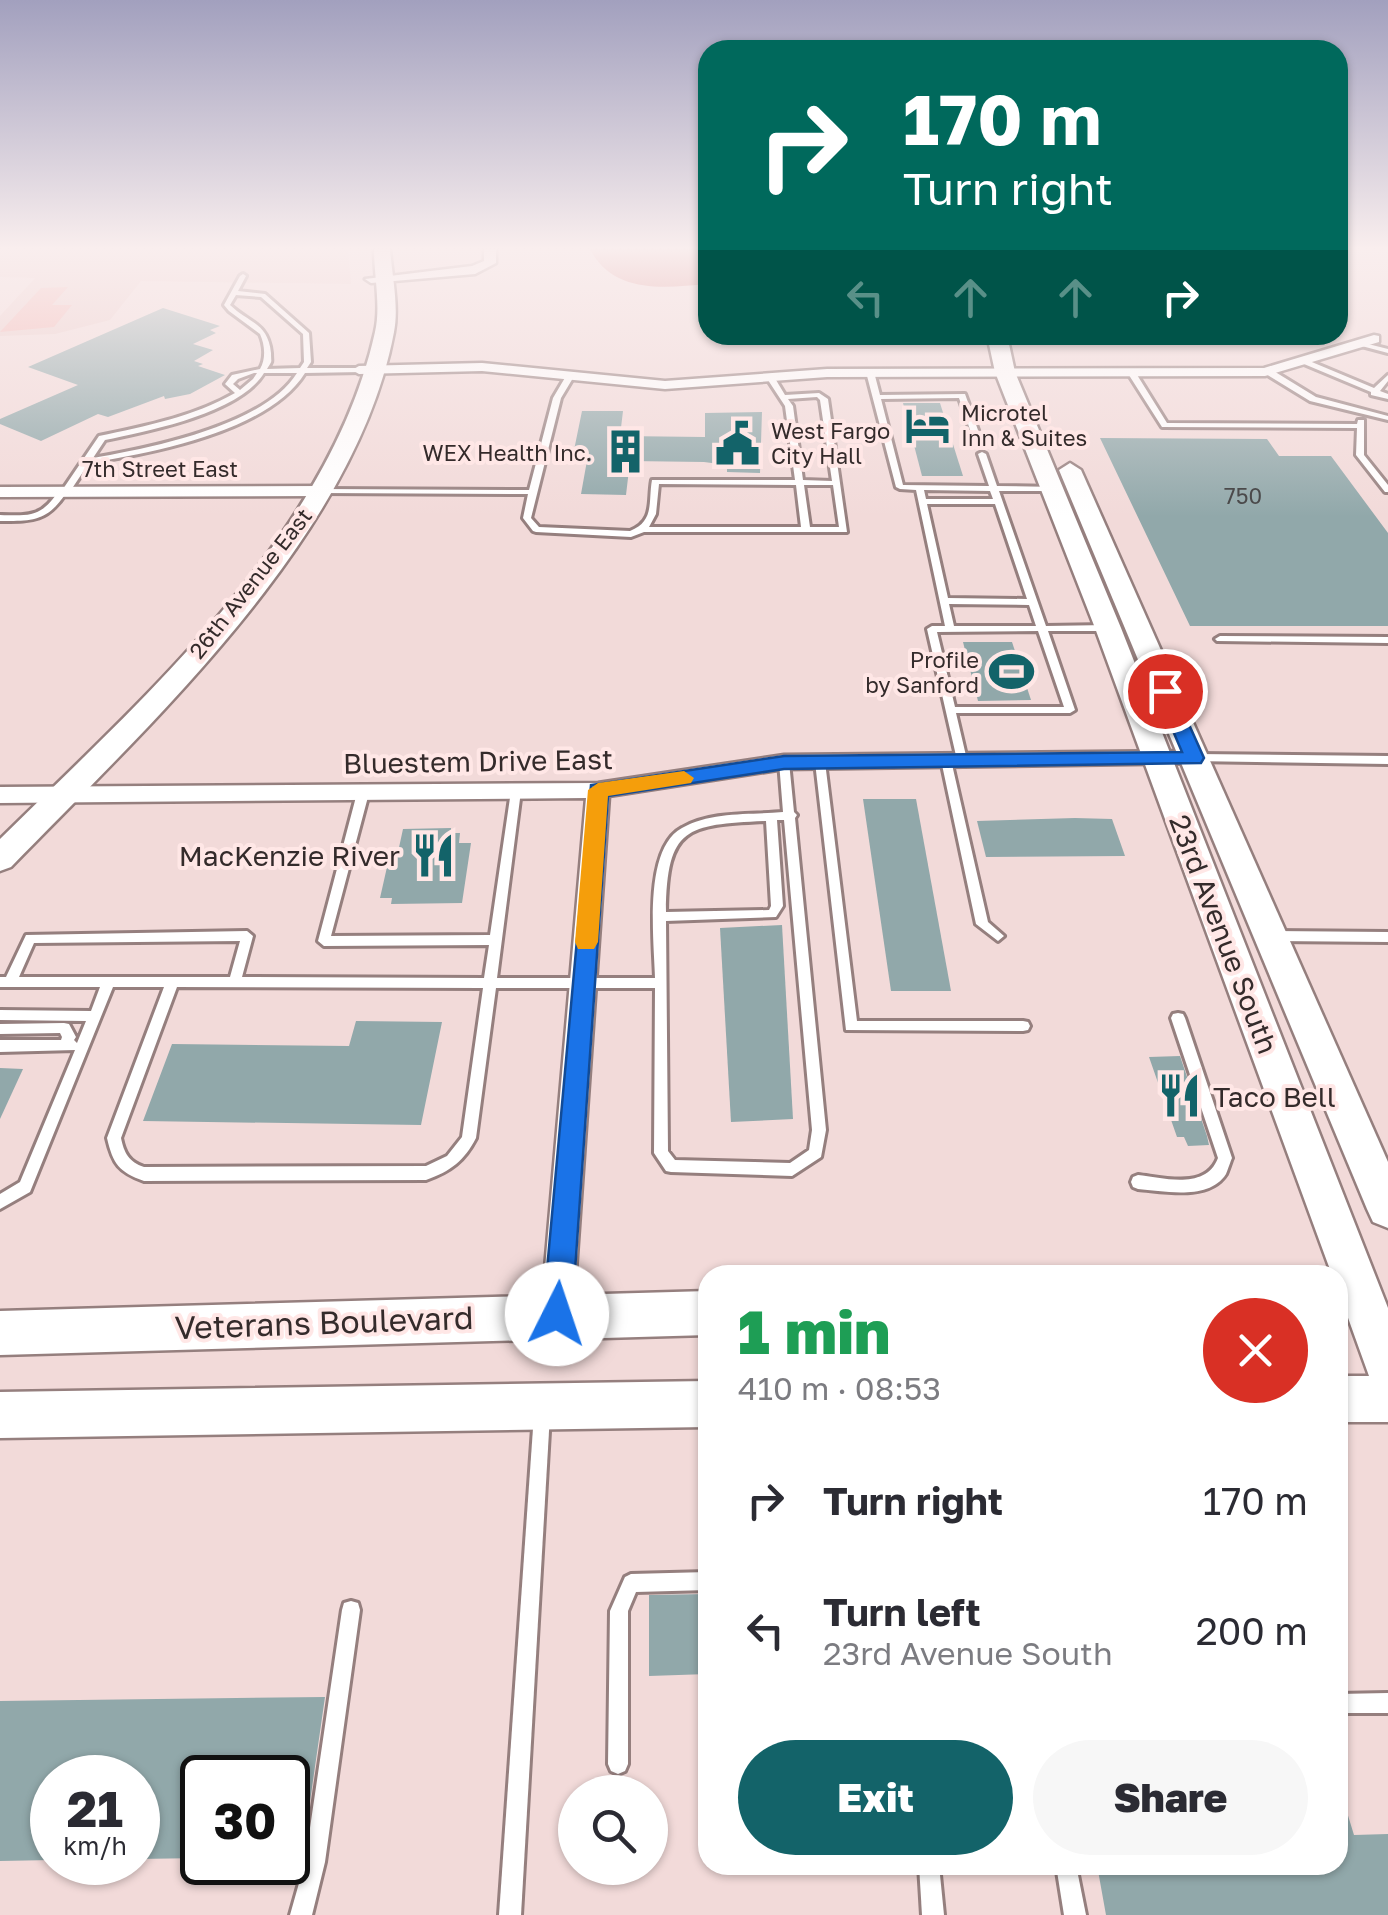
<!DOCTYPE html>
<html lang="en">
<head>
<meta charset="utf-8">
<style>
  :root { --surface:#fff; --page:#f7f7f7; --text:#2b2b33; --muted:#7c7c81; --accent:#136369 }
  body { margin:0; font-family:"Golos Text",sans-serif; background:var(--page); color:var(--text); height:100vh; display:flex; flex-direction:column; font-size:38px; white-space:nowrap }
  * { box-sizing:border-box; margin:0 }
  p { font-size:32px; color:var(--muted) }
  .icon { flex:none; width:55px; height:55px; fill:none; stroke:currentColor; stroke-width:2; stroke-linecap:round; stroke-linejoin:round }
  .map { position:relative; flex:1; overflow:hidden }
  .drawer { position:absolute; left:698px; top:1265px; width:650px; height:610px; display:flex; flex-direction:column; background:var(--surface); border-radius:30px; box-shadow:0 2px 8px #0004 }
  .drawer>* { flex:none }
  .banner { position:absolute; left:698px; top:40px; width:650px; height:305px; border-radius:30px; box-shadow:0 2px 8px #0004; background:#00695c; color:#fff; overflow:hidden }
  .tools { position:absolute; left:558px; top:1775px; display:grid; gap:20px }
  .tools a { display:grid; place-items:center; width:110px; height:110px; border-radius:50%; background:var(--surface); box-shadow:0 2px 8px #0004; font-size:50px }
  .speed { position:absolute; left:30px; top:1755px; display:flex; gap:20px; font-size:50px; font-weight:700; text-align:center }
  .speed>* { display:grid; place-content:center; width:130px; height:130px; border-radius:50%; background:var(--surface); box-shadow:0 2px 8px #0004; line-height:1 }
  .speed small { font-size:25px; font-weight:400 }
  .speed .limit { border:5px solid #111; border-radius:15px; background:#fff; color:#111 }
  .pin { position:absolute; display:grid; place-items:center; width:85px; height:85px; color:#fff; margin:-42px; border:5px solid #fff; border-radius:50%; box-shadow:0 2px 10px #0007 }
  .me { position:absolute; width:110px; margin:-55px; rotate:4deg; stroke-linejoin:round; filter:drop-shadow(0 0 8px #0008) }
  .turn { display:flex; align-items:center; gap:35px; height:210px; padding:0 40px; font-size:45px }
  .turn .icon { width:130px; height:130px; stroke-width:2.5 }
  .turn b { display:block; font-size:70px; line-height:85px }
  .lanes { display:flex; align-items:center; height:95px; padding:0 40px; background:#0003; justify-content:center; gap:50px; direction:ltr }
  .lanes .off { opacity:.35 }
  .round { display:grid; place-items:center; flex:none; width:105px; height:105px; border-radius:52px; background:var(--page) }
  .head { display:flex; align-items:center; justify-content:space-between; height:170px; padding:0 40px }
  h1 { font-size:60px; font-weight:800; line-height:75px; color:#1e9e55 }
  .action { display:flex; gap:20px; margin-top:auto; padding:20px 40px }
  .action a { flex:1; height:115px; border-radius:60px; background:var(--accent); color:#fff; font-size:40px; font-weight:800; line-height:115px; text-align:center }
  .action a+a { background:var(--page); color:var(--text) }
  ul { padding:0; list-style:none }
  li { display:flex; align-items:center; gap:30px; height:130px; padding:0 40px }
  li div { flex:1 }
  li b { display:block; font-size:38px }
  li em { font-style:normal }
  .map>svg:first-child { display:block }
</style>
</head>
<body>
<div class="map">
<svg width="1388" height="1915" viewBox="0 0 1388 1915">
  <rect width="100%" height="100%" fill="#f2dad9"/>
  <path fill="#ebcbc9" d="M0,249h348l3,35 -210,-3 -31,39 -55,14 -55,2v-20l35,-38 -35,-1z"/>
  <path fill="#f3b0ad" d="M68,287l-16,18h20l-18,22 -54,5 41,-44z"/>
  <path fill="#d9817f" d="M590,249h117v35c-44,4 -94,10 -117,-35z"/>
  <g fill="#91a8aa">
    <path d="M163,308l57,18 -10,4 6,3 -23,11 20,6 -19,11 9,3 -5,2 27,9 -35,19 -25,5 -1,-3 -56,21 -10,-3 -57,27 -41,-17v-5l78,-34 -50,-18z"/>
    <path d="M903,403h37l23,73h-41z"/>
    <path d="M582,411h41l-3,25 85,1v-24l57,-1 -2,61 -33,-1v-7l-23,-3 -74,-1 -4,34 -45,-1 7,-39h-15z"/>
    <path d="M1100,438l167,1 12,17h52l57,77v93h-198z"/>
    <path d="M963,642h49l19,58 -53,1z"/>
    <path d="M863,799h53l35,192h-60z"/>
    <path d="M1075,818l37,1 13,37 -139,1 -9,-36z"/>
    <path d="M451,828v5h9l-1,10h12l-9,60 -71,1 1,-6h-12l7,-31 8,-1 8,-37z"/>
    <path d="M782,925l11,194 -62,3 -11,-194z"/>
    <path d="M356,1021l86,1 -21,103 -278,-4 29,-77 177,2z"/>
    <path d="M1180,1056l27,80 2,9 -21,1 -4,-9h-7l-28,-80z"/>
    <path d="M0,1068l23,1 -23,50z"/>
    <path d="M708,1594v80l-59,2v-81z"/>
    <path d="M325,1697l-23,160h-14v-79h-86v80l-64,1v-81h-86v82l-52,1v-160z"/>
    <path d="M1338,1796h4l12,39 34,-1v81h-282l-9,-50h241z"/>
  </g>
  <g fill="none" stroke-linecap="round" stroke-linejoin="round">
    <defs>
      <g id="lane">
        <path d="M243,274l3,2 -8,15 27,3 44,39 2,29 -4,6h52l4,2 -1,2 -57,1c-36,58 -152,80 -216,90l-20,30h-3c-19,29 -34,28 -66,28v-6c31,1 42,2 60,-26h3l36,-53c47,-10 94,-19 136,-43l-10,-9 7,-9 28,-6c6,-10 5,-24 0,-35l-31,-23 -5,-6 16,-29zM236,295l25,2 42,37 1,28 -4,6 -33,1c6,-10 4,-5 4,-16 -3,-30 -22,-30 -41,-48zM254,373h3l-4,6 -13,11 -7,-6 5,-5zM264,373h33c-32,52 -146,75 -204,85l12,-18c44,-9 135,-27 159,-67z"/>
        <path d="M1360,342l28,7v4l-30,-8 -1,-1z"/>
        <path d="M1307,360l67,28 14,-13v6l-8,10 8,3v5l-17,-4v-3l-67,-28v-4z"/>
        <path d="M870,370l4,2 6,23 85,-1 18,50 -4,2 -4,-2 -16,-46 -78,1 22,86 86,1 -11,-32 4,-2 4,2 11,32 61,1v4h-59l47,135 62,-1 5,3 -5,3h-60l27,79 -5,3h-114l11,47 -5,4 -5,-4 -30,-131 5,-3h13l-29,-136 -16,-1 -4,-2 -30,-115zM924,490l66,1 3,8h-67zM927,504h68l32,95 -79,-1zM949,604l80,1 7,21h-82zM1038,631l26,76h-109l-18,-75z"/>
        <path d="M1128,370h6l33,53 190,1 1,-4h6v35l24,30v7h-3l-29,-37 1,-27 -195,-1 -35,-55z"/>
        <path d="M1266,370h6l44,27 72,19v4l-78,-19 -44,-27z"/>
        <path d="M767,375h6l12,20 34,-2 9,6 19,133h-203l-13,5 -95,-5 -3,-1 -10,-13 5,-24 -208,-1 -4,-2 4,-2 209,1 24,-92 13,-22h3l4,2 -12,20 -30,120 8,9 91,4c25,-10 18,-29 22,-51h143l-10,-74 -19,-29zM817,397l3,3 12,81 -29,-1 -10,-74 -5,-7zM659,484l137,1 5,42h-152l7,-13zM804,485h29l6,42h-29z"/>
        <path d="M1220,636l168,1v6l-171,-2 -2,-2z"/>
        <path d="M1196,754l192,2v8l-196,-3 -1,-3 1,-3z"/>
        <path d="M946,756l5,4 37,162 16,14 -6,5 -22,-17 -35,-164z"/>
        <path d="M784,758l5,4 5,50 3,3 -2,3 31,312 -5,27 -29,19 -121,-4 -5,-1 -12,-18 1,-165h-159l-20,150c-12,23 -25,33 -50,42l-282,1c-25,-9 -31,-17 -37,-43l57,-151h-51l-83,205 -30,17v-15l20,-12 55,-132 -75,2v-12h61l1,-3 -2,-4 -60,1v-10l64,-1 5,1 7,13 -2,3 3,3 9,-22 -86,-1v-10l91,1 9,-24h-100v-10h6l20,-42 221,-4 6,5 -11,41 242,1 5,-33 -165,1 -6,-5 39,-148 6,-4 6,4 -38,143 159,-1 21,-144 5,-4 5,4 -24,187h158c-1,-38 -12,-129 27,-150 29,-17 69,-13 101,-16l-4,-50zM777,820h7l28,310 -3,20 -19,13 -115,-3 -7,-9 -2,-230 110,-4 7,-11zM766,821l5,85 -2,4 -103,2c1,-86 21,-87 100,-91zM240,941l-10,36h-211l15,-34zM177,987l306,1 -21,149 -15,19 -21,10 -282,1c-15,-5 -20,-14 -23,-29z"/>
        <path d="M820,758l5,4 32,259h166l5,1 2,4 -2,4 -5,1 -177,-1 -31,-268z"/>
        <path d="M1273,931l115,1v10l-115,-1 -6,-5z"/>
        <path d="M1178,1013l5,1 2,4 47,140c-1,2 -5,14 -6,16 -17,27 -62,17 -88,15l-5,-2 -2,-5 2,-5 5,-2c26,3 68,15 80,-17l-47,-140 2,-4z"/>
        <path d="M542,1406l6,2 2,6 -29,501h-22l35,-501 2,-6z"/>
        <path d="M708,1572v18l-72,2 -8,19v153l-3,7 -7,3 -7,-3 -3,-7 2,-153 15,-34 6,-3z"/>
        <path d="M351,1601l7,2 2,7 -35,252 -13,53h-22l15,-53 37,-252 2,-7z"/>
        <path d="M1388,1693v20h-50v-19z"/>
        <path d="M919,1865h20l5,50h-22z"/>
        <path d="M1056,1865h20l10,50h-22z"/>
      </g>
      <g id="street">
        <path d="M484,249h12v14l-21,11 -104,9 -6,-4 107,-13 12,-5z"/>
        <path d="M1374,335l5,1v6l-114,34 -438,1 -162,12 -183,-18 -123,3 -7,-4 7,-4 123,-3 183,18 162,-12 437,-1z"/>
        <path d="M0,487l320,-1 8,5 -8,5 -320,1z"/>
        <path d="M1194,751l8,2 3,5 -3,5 -418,6 -175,27 -36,518 -5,11 -11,4 -11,-4 -5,-11 45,-516 -586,5v-16l598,-4 186,-28z"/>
      </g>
      <g id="secondary">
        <path d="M374,249h16c2,26 9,58 4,83 -38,204 -243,391 -383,535l-11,4v-32c142,-140 330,-304 375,-507 6,-25 -1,-57 -1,-83z"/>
        <path d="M987,335h20l8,37 106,256 267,680v114h-50v-46h31l-31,-86v-15h-6l-237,-647 -100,-256z"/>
        <path d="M1070,463l11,7 307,692v66l-15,-6 -6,-13 -308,-739z"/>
        <path d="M708,1291v44l-708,20v-44z"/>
        <path d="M708,1381v46l-708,11v-46z"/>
      </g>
    </defs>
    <use href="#lane" stroke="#957f7e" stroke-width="6"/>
    <use href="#street" stroke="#957f7e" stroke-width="5"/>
    <use href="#secondary" stroke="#957f7e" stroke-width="5"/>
    <use href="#lane" fill="#fff" fill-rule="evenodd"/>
    <use href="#street" fill="#fff" fill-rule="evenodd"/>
    <use href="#secondary" fill="#fff" fill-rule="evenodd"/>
  </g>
  <linearGradient id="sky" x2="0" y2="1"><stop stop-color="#a2a0be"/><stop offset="0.48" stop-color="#f9eeee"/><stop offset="1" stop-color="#f9eeee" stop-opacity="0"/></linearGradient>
  <rect width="1388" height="517" fill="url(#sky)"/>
  <path fill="#1a73e8" stroke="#114b97" stroke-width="2.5" d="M1165,685l9,6 30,67 -3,5 -417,6 -176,27 -36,518 -5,10 -10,5 -10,-5 -4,-10 48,-529 193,-29 398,-4 -26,-61z"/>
  <path fill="#f59e0b" d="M684,771l10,7 -3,5 -83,13 -10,146 -4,7h-16l-3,-7 13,-152 10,-7z"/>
  <defs>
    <symbol id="hotel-bare" viewBox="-9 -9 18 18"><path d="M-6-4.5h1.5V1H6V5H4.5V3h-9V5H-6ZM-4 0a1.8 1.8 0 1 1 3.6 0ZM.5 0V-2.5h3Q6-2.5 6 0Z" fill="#136369" stroke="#ffe7e6" stroke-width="2.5" paint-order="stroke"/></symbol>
    <symbol id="civic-bare" viewBox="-9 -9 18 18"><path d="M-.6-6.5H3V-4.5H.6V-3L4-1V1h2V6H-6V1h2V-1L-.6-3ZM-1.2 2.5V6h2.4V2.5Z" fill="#136369" stroke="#ffe7e6" stroke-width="2.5" paint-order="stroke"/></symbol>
    <symbol id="building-bare" viewBox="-9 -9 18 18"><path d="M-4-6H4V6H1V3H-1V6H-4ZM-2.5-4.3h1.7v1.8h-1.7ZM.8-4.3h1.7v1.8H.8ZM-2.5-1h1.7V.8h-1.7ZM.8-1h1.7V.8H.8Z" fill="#136369" stroke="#ffe7e6" stroke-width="2.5" paint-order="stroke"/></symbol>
    <symbol id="stadium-bare" viewBox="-9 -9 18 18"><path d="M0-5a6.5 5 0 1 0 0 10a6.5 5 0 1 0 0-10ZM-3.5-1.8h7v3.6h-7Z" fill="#136369" stroke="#ffe7e6" stroke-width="2.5" paint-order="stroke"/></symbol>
    <symbol id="restaurant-bare" viewBox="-9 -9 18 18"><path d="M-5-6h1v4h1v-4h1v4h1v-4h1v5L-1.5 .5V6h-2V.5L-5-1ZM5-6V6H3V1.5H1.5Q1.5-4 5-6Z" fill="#136369" stroke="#ffe7e6" stroke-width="2.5" paint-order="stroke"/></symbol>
  </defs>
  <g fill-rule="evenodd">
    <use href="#hotel-bare" x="896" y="394" width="63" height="63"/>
    <use href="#civic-bare" x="706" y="412" width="63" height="63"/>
    <use href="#building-bare" x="594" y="420" width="63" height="63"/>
    <use href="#stadium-bare" x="980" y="640" width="63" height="63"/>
    <use href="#restaurant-bare" x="402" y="824" width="63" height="63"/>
    <use href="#restaurant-bare" x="1148" y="1064" width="63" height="63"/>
  </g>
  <g text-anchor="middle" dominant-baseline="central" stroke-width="8" stroke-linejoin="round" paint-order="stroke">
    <g font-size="22" fill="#342b2b" stroke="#ffe7e6" text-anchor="start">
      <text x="961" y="412">Microtel<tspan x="961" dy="25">Inn &amp; Suites</tspan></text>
      <text x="771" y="430">West Fargo<tspan x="771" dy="25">City Hall</tspan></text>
      <text x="592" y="452" text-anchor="end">WEX Health Inc.</text>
      <text x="979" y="659" text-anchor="end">Profile<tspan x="979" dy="25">by Sanford</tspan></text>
    </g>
    <g font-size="22" fill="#342b2b" stroke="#ffe7e6">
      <text x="160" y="468">7th Street East</text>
      <text transform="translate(250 583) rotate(-52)">26th Avenue East</text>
    </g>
    <g font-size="22" fill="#4b4a4b">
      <text x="1243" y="495">750</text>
    </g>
    <g font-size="28" fill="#342b2b" stroke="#ffe7e6">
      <text transform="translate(478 761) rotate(-1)">Bluestem Drive East</text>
      <text transform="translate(1224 934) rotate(69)">23rd Avenue South</text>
    </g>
    <g font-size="28" fill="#342b2b" stroke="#ffe7e6" text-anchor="end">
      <text x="400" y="855">MacKenzie River</text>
      <text x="1213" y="1096" text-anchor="start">Taco Bell</text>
    </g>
    <g font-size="32" fill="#342b2b" stroke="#ffe7e6">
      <text transform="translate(324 1322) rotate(-2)">Veterans Boulevard</text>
    </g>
  </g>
</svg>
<div class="tools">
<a><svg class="icon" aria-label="search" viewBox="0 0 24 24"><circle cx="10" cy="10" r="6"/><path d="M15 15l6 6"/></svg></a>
</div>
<div class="speed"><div>21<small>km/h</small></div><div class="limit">30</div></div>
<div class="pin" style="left:1165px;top:691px;background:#d93025"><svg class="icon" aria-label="arrive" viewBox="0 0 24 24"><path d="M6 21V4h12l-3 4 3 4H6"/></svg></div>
<svg class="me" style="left:557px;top:1314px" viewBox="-20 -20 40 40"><circle r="19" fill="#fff"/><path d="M0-13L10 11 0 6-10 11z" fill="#1a73e8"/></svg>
<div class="banner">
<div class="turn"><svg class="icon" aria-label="right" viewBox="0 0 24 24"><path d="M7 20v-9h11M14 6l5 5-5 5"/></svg><div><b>170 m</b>Turn right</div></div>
<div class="lanes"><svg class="icon off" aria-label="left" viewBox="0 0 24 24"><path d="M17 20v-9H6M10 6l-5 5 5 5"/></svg><svg class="icon off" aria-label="ahead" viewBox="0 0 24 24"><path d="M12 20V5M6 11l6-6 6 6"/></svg><svg class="icon off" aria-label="ahead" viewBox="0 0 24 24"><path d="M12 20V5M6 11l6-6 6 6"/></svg><svg class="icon" aria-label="right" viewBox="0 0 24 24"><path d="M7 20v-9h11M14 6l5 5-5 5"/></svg></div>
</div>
<section class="drawer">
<div class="head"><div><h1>1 min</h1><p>410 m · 08:53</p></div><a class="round" style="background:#d93025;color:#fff"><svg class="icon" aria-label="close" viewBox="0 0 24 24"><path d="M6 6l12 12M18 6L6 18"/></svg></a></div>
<ul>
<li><svg class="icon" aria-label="right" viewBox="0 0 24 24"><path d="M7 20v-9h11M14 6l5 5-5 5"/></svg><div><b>Turn right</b></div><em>170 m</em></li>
<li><svg class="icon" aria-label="left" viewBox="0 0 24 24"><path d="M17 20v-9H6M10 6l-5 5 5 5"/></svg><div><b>Turn left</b><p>23rd Avenue South</p></div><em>200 m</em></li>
</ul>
<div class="action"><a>Exit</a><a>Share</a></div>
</section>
</div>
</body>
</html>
